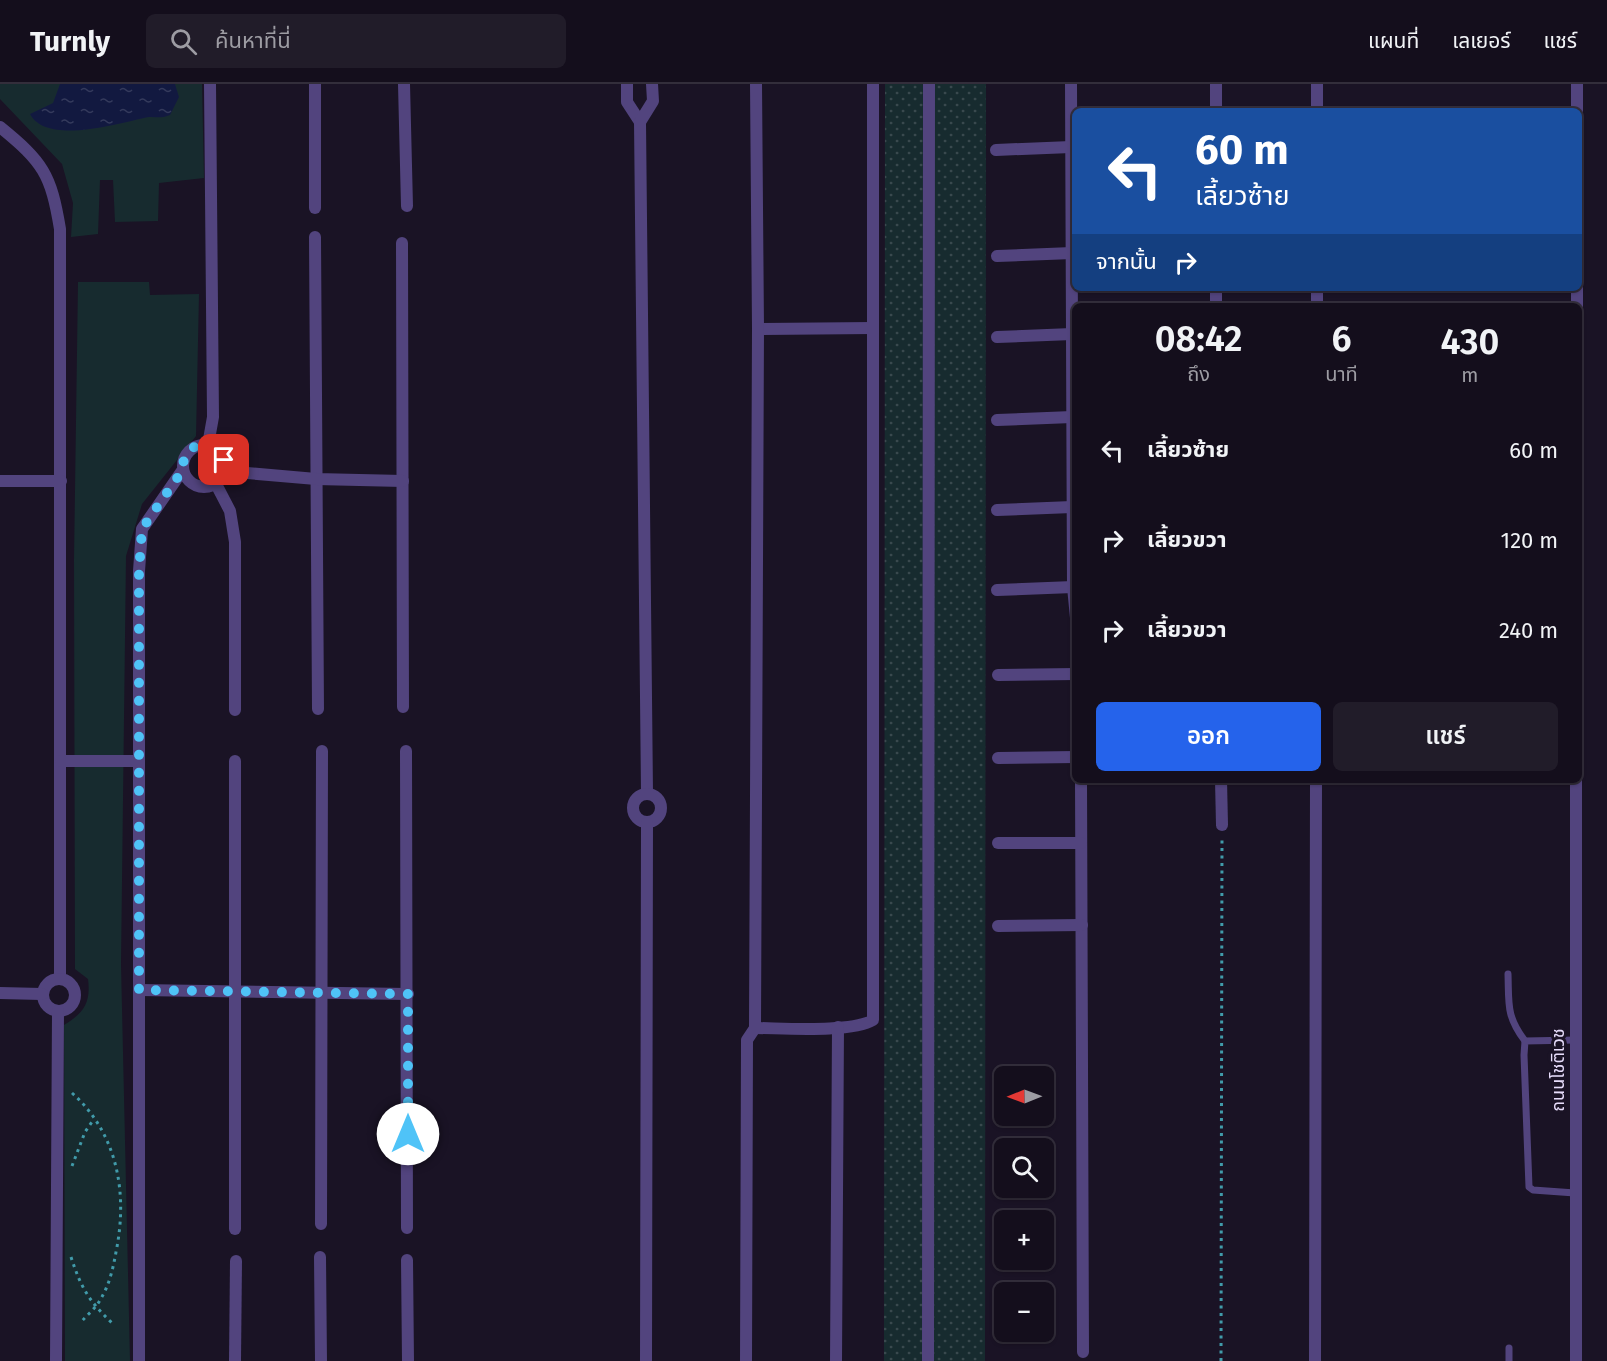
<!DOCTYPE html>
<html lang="th">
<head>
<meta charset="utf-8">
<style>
  :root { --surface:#140e1c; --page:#211c29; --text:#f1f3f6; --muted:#9d9ca3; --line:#332e3b; --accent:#2563eb }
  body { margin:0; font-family:"Fira Sans","Noto Sans Thai",sans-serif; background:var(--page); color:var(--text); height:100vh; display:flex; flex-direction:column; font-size:22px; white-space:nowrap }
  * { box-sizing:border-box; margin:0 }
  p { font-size:20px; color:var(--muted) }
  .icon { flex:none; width:33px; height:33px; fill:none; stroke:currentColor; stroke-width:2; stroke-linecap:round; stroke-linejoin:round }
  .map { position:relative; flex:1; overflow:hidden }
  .sheet { position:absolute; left:1072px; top:219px; width:510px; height:480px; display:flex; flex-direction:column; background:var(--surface); border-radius:9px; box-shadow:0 2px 4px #0004,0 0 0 2px var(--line) }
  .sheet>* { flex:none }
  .guide { position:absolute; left:1072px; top:24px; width:510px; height:183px; border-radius:9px; box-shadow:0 2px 4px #0004,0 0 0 2px var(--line); background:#1a4fa0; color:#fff; overflow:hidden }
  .needle { width:39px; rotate:269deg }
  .tools { position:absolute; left:994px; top:982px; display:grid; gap:12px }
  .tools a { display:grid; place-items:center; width:60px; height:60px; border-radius:9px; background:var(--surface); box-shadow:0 2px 4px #0004,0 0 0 2px var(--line); font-size:30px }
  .pin { position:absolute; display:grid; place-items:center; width:51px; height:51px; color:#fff; margin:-26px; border-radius:12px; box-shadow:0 3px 9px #0006 }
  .me { position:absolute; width:66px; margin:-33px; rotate:0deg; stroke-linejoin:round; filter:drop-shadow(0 0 4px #0008) }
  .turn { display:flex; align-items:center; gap:21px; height:126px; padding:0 24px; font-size:27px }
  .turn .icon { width:78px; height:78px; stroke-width:2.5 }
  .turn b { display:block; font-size:42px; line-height:51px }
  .then { display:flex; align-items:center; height:57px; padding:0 24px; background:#0003; gap:12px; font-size:22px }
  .eta { display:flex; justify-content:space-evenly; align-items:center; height:102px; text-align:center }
  .eta b { font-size:36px; font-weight:600; line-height:42px }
  .primary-button { display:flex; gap:12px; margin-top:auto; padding:12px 24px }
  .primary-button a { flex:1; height:69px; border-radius:9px; background:var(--accent); color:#fff; font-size:24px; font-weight:600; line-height:69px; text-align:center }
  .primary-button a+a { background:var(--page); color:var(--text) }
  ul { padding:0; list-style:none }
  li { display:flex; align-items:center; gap:18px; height:90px; padding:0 24px }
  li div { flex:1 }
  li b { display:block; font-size:22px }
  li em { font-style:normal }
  header { display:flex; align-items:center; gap:36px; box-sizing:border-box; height:84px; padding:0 30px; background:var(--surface); border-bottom:2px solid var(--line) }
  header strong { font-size:28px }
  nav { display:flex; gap:33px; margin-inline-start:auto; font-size:21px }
  .search { width:420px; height:54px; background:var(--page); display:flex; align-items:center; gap:15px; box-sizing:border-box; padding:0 21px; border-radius:9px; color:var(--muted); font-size:22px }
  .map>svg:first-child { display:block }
</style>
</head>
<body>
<header>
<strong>Turnly</strong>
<div class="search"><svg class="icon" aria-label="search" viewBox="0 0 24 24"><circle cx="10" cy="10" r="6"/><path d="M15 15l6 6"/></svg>ค้นหาที่นี่</div>
<nav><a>แผนที่</a><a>เลเยอร์</a><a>แชร์</a></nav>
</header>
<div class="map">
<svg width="1607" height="1277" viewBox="0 0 1607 1277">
  <defs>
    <pattern id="grass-dots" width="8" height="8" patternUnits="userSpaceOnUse" patternTransform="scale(1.5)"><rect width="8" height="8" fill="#172b2f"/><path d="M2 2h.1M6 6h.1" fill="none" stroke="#39494e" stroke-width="1.8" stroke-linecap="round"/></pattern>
    <pattern id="water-ripples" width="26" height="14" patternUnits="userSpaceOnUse" patternTransform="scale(1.5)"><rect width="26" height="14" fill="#121940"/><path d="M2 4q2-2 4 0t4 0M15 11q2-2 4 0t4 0" fill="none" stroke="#343a5c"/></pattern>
  </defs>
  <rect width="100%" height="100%" fill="#1a1325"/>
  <path fill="url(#grass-dots)" d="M885,0h101l-1,1277h-101z"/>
  <g fill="#172b2f">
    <path d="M0,0h202l2,94 -45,5 -1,38 -43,1 -2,-42h-13l-2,54 -27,3 2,-34 -11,-39 -62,-65z"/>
    <path d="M78,198h71l1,13 49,-1 -3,142 -54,68 -16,52 -5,408 9,397h-65l-1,-336c20,-12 27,-23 24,-46l-13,-10 -1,-409z"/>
  </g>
  <path fill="url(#water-ripples)" d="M60,0h115l4,13 -9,18c-13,5 -16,0 -26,3 -27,6 -98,27 -114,-4l23,-11z"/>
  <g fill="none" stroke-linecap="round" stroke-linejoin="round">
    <g stroke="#419baa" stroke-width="3" stroke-dasharray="3 4.5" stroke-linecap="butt">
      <path d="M72,1009c46,41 56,101 44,159 -3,17 -7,34 -16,48 -4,8 -12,14 -18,21"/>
      <path d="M72,1082l13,-34 9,-13"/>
      <path d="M71,1173c10,31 18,44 41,66"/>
      <path d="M1221,1277l1,-523"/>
    </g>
    <g stroke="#52447e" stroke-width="7">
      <path d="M1508,890c1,30 -2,42 17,67"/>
      <path d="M1575,1109l-42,-3 -4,-3 -5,-132 1,-14 51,-1"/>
      <path d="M1509,1277v-13"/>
    </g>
    <g stroke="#52447e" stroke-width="12">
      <path d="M315,0v124"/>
      <path d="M404,0l3,122"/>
      <path d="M627,0v18l13,20"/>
      <path d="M1071,0l2,503 3,31"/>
      <path d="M1216,0v27"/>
      <path d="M1317,27v-27"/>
      <path d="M1577,27v-27"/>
      <path d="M0,43c43,35 51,47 60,102v749"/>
      <path d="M996,66l75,-3"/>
      <path d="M315,153l3,472"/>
      <path d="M402,159l1,464"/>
      <path d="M997,172l75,-3"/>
      <path d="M1216,204v18"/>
      <path d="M1317,222v-18"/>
      <path d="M1577,222v-18"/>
      <path d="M758,245l115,-1"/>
      <path d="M997,253l75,-3"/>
      <path d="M997,336l75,-3"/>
      <path d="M208,361l5,-28 -3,-333"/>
      <circle cx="204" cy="382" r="21"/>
      <path d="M224,387l92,8 87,2"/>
      <path d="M0,397h61"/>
      <path d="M216,400l14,27 5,31v168"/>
      <path d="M997,426l75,-3"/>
      <path d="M997,506l76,-3"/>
      <path d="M998,591l78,-1"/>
      <path d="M406,667l1,477"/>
      <path d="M998,674l78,-1"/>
      <path d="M61,677h78"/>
      <path d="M1081,696l2,572"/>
      <path d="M1221,696l1,45"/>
      <path d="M1576,696v581"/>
      <path d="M647,709l-7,-671 13,-21 -1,-17"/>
      <circle cx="647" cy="724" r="14"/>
      <path d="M998,759h83"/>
      <path d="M998,842l84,-1"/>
      <circle cx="59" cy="911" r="16"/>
      <path d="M139,906l269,4"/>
      <path d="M0,909l42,1"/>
      <path d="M755,944c27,0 97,5 118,-8v-936"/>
      <path d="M321,1140l1,-473"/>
      <path d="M235,1145v-468"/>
      <path d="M320,1173l1,104"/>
      <path d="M407,1176l1,101"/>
      <path d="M56,1277l2,-350"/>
      <path d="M139,1277v-790l3,-42 40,-58"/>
      <path d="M235,1277l1,-100"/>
      <path d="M646,1277l1,-538"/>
      <path d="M746,1277l1,-321 8,-12 3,-699 -2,-245"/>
      <path d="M836,1277l2,-334"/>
      <path d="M928,1277l1,-1277"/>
      <path d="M1315,1277l1,-581"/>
    </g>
  </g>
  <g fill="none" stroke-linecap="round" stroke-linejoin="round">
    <path stroke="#4fc3f7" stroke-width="10" stroke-dasharray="0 18" d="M224,376c-8,-12 -14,-15 -29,-14l-11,13 -2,12 -40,58 -3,42v419l269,4v140"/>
  </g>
  <g text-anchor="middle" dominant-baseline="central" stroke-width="6" stroke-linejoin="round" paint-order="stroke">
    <g font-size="18" fill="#e6dcfa" stroke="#1a1325">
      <text transform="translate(1558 986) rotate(-90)">ถนนโชติเวช</text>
    </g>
  </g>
</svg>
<div class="tools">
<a><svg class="needle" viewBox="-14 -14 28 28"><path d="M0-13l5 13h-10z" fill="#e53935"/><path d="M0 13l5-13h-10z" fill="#9d9ca3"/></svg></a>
<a><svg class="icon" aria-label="search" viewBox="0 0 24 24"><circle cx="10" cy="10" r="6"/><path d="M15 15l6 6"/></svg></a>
<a>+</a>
<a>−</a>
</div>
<div class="pin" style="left:224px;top:376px;background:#d93025"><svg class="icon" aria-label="arrive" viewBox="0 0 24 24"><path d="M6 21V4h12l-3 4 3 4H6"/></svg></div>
<svg class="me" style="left:408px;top:1050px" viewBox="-20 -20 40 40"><circle r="19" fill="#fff"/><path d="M0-13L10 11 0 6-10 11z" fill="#4fc3f7"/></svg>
<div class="guide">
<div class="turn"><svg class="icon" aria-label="left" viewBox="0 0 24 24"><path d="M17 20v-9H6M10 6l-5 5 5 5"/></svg><div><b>60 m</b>เลี้ยวซ้าย</div></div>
<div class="then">จากนั้น<svg class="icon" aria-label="right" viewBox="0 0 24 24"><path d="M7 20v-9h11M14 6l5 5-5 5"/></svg></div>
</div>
<section class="sheet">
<div class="eta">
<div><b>08:42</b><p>ถึง</p></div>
<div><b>6</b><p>นาที</p></div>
<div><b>430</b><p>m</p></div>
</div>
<ul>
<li><svg class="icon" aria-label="left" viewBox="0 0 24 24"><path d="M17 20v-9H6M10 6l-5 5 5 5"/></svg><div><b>เลี้ยวซ้าย</b></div><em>60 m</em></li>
<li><svg class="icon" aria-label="right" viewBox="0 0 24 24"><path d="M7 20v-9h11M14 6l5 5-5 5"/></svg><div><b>เลี้ยวขวา</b></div><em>120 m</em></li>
<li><svg class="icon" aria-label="right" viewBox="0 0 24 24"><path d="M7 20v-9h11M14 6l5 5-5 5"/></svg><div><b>เลี้ยวขวา</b></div><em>240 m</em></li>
</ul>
<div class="primary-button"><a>ออก</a><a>แชร์</a></div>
</section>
</div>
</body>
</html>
